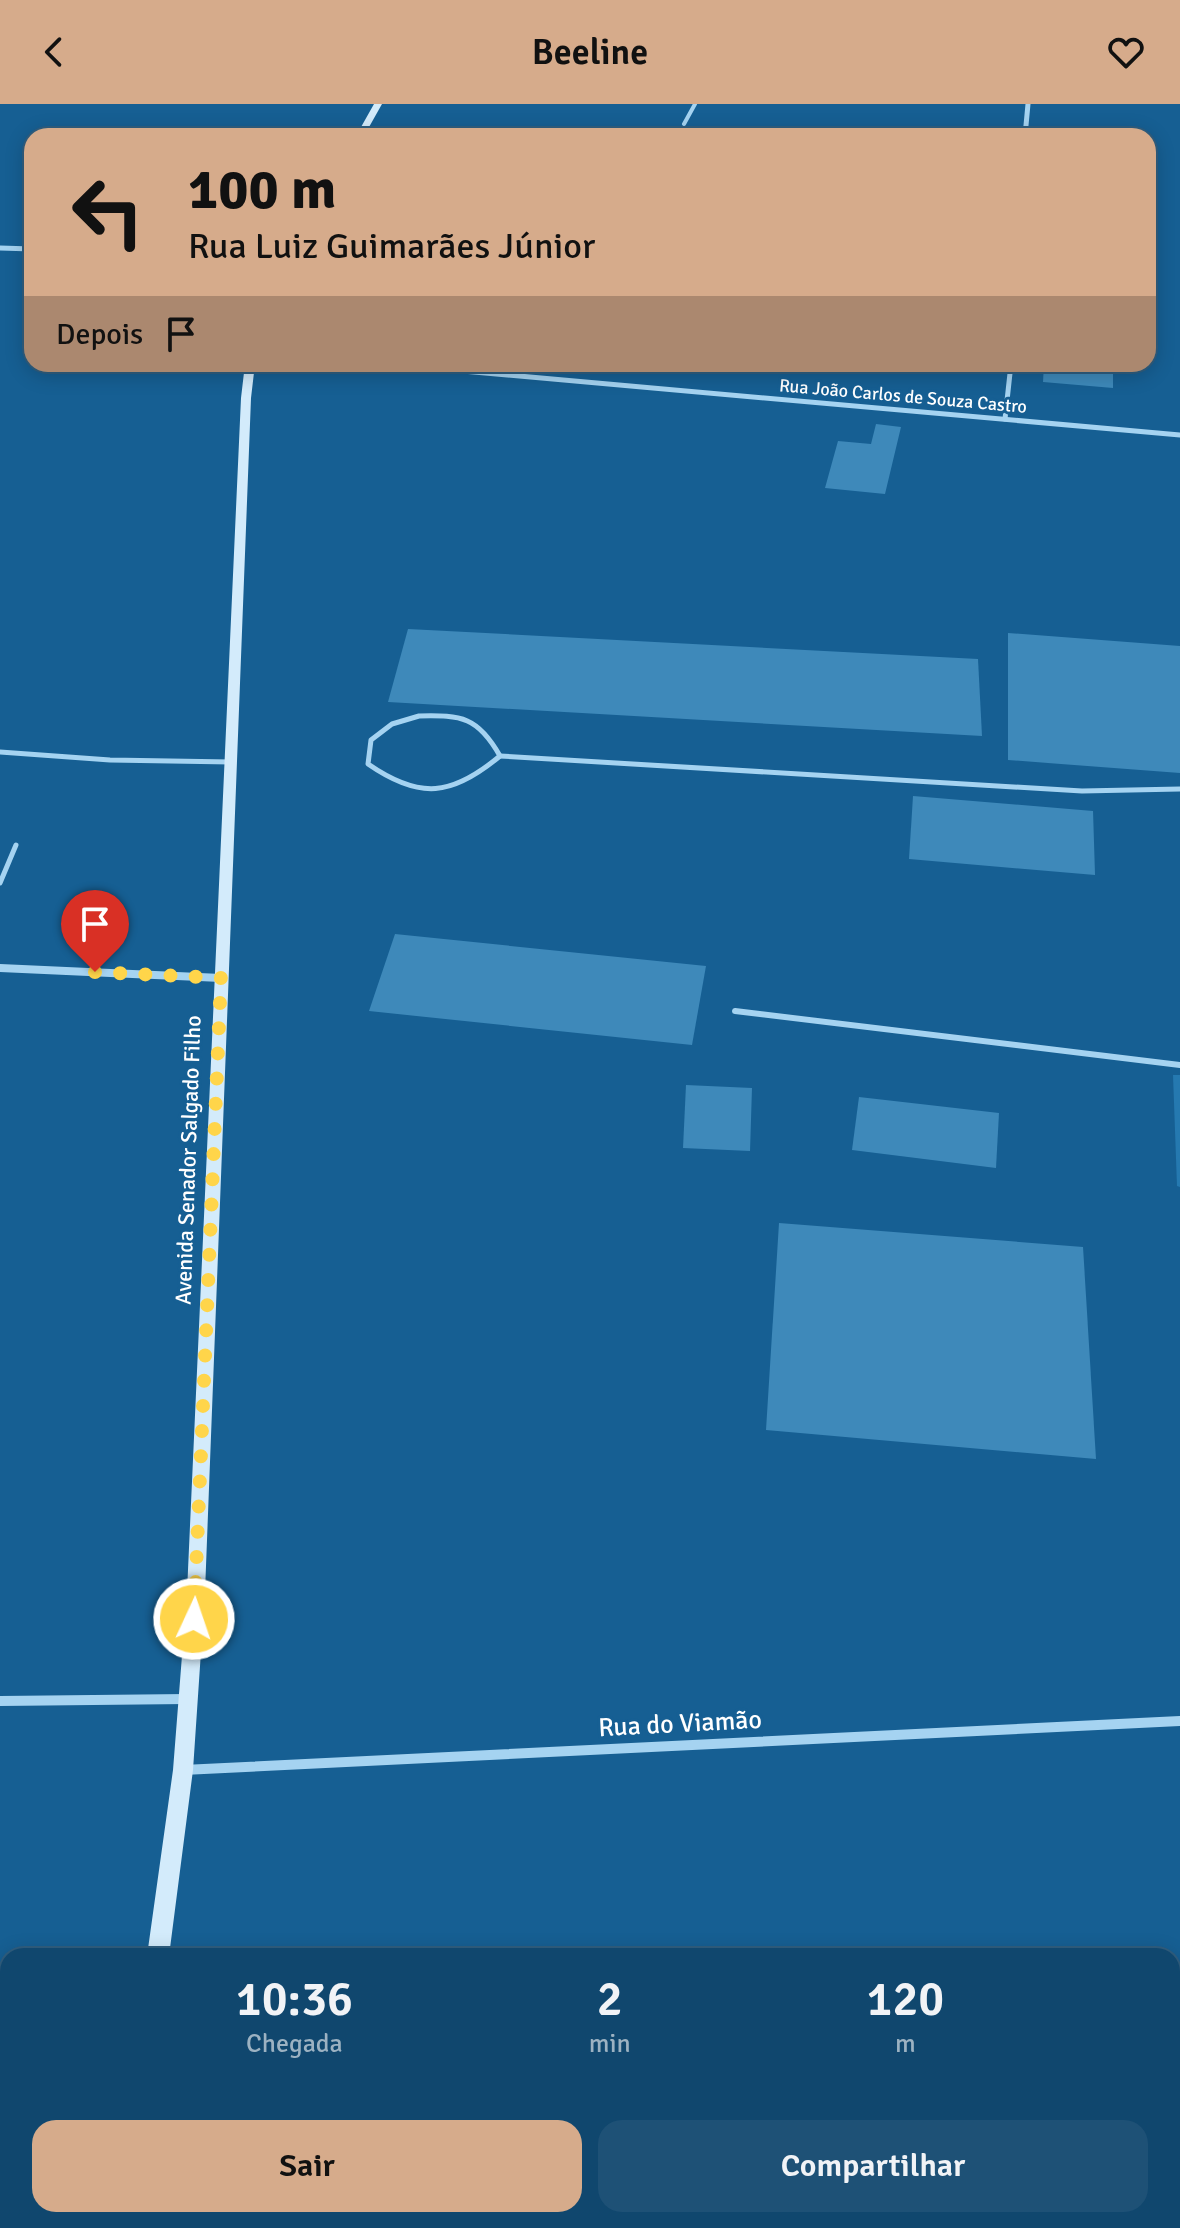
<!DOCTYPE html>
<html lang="pt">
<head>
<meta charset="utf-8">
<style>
  :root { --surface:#10476e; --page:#1e5176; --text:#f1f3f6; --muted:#9cb2c2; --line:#305f81; --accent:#d6ab8b }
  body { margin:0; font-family:Signika,sans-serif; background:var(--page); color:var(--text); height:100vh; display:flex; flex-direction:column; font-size:30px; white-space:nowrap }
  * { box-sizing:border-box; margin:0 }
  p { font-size:26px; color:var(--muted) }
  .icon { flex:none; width:44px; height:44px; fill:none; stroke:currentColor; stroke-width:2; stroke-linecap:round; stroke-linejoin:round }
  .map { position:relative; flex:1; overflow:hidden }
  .panel { position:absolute; left:0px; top:1844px; width:1180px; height:280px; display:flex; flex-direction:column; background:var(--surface); border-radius:24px 24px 0 0; box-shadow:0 4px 20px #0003,0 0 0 2px var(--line) }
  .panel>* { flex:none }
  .top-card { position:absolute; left:24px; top:24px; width:1132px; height:244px; border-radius:24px; box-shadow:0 4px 20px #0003,0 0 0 2px var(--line); background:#d6ab8b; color:#111; overflow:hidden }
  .pin { position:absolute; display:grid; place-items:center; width:68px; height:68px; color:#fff; margin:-82px -34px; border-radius:50% 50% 50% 0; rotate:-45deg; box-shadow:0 0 8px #0007 }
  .pin .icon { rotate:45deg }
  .me { position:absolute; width:88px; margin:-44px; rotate:3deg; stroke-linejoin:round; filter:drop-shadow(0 0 6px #0008) }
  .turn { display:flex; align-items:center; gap:28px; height:168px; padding:0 32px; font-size:36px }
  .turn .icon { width:104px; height:104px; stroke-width:2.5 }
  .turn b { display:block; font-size:56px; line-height:68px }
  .then { display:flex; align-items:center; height:76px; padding:0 32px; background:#0003; gap:16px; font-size:30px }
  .eta { display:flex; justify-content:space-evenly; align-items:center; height:136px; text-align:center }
  .eta b { font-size:48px; font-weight:600; line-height:56px }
  .primary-button { display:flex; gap:16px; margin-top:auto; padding:16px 32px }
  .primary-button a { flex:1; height:92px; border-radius:24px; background:var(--accent); color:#111; font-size:32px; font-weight:600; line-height:92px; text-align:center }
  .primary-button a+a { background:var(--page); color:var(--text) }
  header { display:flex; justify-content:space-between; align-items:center; height:104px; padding:0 32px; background:var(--accent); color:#111; font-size:36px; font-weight:600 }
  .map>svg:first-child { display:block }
</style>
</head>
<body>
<header><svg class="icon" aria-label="back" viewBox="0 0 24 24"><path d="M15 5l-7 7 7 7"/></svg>Beeline<svg class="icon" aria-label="heart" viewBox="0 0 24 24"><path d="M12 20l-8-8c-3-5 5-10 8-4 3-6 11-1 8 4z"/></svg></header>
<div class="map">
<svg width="1180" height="2124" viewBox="0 0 1180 2124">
  <rect width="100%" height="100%" fill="#165f93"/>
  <path fill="#2579b0" d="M1173,971h7v112l-3,-1z"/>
  <g fill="#3e89ba">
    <path d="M1044,260h69v24l-70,-6z"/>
    <path d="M876,320l25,3 -16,67 -60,-6 13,-47 33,3z"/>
    <path d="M408,525l570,30 4,77 -594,-34z"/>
    <path d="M1008,529l172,13v127l-172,-13z"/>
    <path d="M913,692l180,15 2,64 -186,-16z"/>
    <path d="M395,830l311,32 -14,79 -323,-34z"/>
    <path d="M686,981l66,3 -2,63 -67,-3z"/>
    <path d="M859,993l140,16 -3,55 -144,-18z"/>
    <path d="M779,1119l304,24 13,212 -330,-29z"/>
  </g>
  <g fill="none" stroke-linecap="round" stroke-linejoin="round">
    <path stroke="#a5d3f1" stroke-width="4" d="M684,20l11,-20"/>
    <g stroke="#a5d3f1" stroke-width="5">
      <path d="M419,612c43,-1 59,1 81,40 -48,40 -80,44 -132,8l3,-24 21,-16z"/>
      <path d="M0,648l110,8 121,2"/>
      <path d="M500,652l582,35 98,-2"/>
      <path d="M0,779l16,-38"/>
    </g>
    <path stroke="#a5d3f1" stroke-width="6" d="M735,907l445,54"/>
    <g stroke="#a5d3f1" stroke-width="5">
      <path d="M1025,32l3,-32"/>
      <path d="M0,144l32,1"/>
      <path d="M384,260l796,71"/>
      <path d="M1005,315l6,-55"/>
    </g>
    <path stroke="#a5d3f1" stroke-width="8" d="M0,864l221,10"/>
    <g stroke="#a5d3f1" stroke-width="10">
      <path d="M0,1597l187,-2"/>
      <path d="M183,1666l997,-49"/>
    </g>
    <g fill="#d3ebfb" fill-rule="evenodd">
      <path d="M374,0h8l-18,32h-8z"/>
      <path d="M245,260h10l-4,34 -46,1194 -12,178 -24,186h-22l26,-186 14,-178 54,-1194z"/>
      <path d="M102,2116h24l-1,8h-24z"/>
    </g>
  </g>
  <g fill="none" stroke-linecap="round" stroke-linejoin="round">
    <path stroke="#ffd54a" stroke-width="14" stroke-dasharray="0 25.2" d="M95,868l126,6 -27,641"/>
  </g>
  <g text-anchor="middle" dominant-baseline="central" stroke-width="6" stroke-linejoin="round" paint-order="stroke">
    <g font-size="18" fill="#fff" stroke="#165f93">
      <text transform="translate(903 292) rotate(5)">Rua João Carlos de Souza Castro</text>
    </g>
    <g font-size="22" fill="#fff" stroke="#165f93">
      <text transform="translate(188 1056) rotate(-88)">Avenida Senador Salgado Filho</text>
    </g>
    <g font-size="26" fill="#fff" stroke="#165f93">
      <text transform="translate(680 1620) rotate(-3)">Rua do Viamão</text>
    </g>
  </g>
</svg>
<div class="pin" style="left:95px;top:868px;background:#d93025"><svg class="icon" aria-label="arrive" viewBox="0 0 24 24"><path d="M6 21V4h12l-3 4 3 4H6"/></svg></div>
<svg class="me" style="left:194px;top:1515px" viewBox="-20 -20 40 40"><circle r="17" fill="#ffd54a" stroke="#fff" stroke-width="3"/><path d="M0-11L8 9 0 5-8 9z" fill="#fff"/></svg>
<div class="top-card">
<div class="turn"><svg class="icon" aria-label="left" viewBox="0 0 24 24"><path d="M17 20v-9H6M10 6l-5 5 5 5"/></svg><div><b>100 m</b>Rua Luiz Guimarães Júnior</div></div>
<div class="then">Depois<svg class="icon" aria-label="arrive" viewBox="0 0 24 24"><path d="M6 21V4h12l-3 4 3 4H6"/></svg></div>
</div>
<section class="panel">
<div class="eta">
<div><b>10:36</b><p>Chegada</p></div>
<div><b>2</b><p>min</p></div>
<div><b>120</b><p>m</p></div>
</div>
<div class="primary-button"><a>Sair</a><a>Compartilhar</a></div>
</section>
</div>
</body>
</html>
